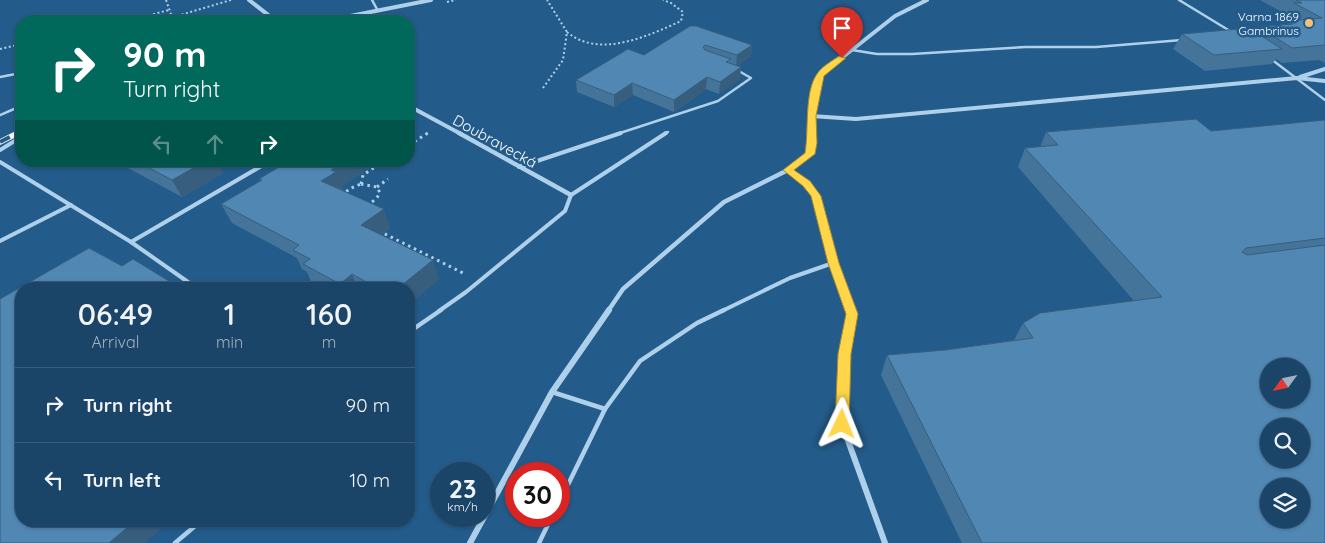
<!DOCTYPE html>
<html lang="en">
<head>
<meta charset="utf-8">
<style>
  :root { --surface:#1a4468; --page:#234b6e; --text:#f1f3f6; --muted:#9fb0c0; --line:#385c7c }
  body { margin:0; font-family:Quicksand,sans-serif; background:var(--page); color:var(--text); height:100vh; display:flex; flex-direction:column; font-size:19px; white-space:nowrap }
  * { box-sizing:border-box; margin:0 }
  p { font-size:16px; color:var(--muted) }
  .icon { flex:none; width:28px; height:28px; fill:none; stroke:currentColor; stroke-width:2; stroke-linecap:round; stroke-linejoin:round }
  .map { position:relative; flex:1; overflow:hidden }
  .details { position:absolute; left:15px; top:282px; width:400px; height:245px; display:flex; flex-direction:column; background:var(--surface); border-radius:20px; box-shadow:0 1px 4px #0004,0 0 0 1px var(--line) }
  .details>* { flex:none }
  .banner { position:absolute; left:15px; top:15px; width:400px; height:152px; border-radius:20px; box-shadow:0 1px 4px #0004,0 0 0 1px var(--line); background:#00695c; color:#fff; overflow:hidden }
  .needle { width:32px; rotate:237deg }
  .controls { position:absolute; left:1260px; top:358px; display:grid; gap:10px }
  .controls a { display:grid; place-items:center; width:50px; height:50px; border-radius:50%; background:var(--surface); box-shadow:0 1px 4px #0004,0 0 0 1px var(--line); font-size:25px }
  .speed { position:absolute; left:430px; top:462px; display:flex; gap:10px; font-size:25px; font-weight:700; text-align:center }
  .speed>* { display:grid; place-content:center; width:65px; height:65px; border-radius:50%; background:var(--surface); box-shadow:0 1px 4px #0004,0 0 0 1px var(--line); line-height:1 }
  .speed small { font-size:12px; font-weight:400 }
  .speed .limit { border:8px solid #d22; background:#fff; color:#111 }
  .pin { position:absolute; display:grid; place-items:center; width:42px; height:42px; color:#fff; margin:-51px -21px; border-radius:50% 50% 50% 0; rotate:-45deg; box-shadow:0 0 5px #0007 }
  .pin .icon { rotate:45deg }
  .me { position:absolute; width:55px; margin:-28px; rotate:2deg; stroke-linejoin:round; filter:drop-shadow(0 0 4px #0008) }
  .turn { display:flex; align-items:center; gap:18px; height:105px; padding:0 25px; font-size:22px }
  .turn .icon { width:65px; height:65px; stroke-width:2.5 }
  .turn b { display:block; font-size:35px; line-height:42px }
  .lanes { display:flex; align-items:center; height:48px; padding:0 25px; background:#0003; justify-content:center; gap:25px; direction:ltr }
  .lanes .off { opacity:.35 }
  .eta { display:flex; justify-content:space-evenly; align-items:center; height:85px; text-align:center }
  .eta b { font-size:30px; font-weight:600; line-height:35px }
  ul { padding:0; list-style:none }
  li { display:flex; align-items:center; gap:15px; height:75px; padding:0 25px; border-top:1px solid var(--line) }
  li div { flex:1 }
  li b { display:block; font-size:19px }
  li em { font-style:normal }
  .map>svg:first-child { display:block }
</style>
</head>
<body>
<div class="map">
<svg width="1325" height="543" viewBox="0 0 1325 543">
  <rect width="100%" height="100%" fill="#235b8a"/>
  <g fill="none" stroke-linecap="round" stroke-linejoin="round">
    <g stroke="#afd0ea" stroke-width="2" stroke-dasharray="2 2.5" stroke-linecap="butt">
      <path d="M166,0l6,17"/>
      <path d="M447,2l9,-2"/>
      <path d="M290,19h21"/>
      <path d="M127,21l42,-11"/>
      <path d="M160,21l71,-21"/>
      <path d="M567,32c32,27 81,4 114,-11l2,-9 -12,-9 -8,-3"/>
      <path d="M0,49l21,-5"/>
      <path d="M543,88l20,-28 4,-28 -20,-32"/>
      <path d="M426,134l2,-1"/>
    </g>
    <g stroke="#afd0ea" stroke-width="3" stroke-dasharray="2.5 4" stroke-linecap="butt">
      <path d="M409,145l19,-12"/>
      <path d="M361,184l16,3 3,6c-7,13 -23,17 -36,10l-2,-7 7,-7z"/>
      <path d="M361,184l2,-9 21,-14"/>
      <path d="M377,187l11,-8"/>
      <path d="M379,231l84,42"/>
    </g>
    <g stroke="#afd0ea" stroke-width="2.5">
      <path d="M372,0l6,11"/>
      <path d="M1179,0l51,31"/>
      <path d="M266,21l8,-2"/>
      <path d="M852,50l25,4h35l114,-7h70l86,-7"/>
      <path d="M1271,59l54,41"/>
      <path d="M0,77l21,-4"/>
      <path d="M0,115l21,-9"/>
      <path d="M617,134l101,-33 33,-23 -14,-8"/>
      <path d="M664,134l4,-2"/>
    </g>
    <g stroke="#afd0ea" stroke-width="4">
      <path d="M0,150l21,-13"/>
      <path d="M0,162l131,80 67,47"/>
      <path d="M519,167l102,-34"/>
      <path d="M0,241l71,-36"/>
      <path d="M131,242l139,-81"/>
      <path d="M439,311l27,-19 99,-81 6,-16 95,-62"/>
      <path d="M722,311l68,-33 43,-15"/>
    </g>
    <g stroke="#afd0ea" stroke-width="4.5">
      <path d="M409,332l32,-22"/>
      <path d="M552,392l53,17"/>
      <path d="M559,503l46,-94 35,-48 57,-38 27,-13"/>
      <path d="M175,543l26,-22"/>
      <path d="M539,543l13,-27"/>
    </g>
    <g stroke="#afd0ea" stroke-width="4">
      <path d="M249,0l27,21"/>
      <path d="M325,21l106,-21"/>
      <path d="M1300,77l25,-8"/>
      <path d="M409,106l52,28"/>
      <path d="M811,116l45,3 441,-41 28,3"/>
      <path d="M812,134l-1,-18 9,-41 75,-59 32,-16"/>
    </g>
    <g stroke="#afd0ea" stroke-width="4.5">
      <path d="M459,133l112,62"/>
      <path d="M788,170l19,14 9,12 17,67 18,48"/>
      <path d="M608,311l15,-22 101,-87 64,-32 22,-16 2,-21"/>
    </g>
    <g stroke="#afd0ea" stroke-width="6">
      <path d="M850,310l2,4 -8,39 -2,71 43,119"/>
      <path d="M470,543l82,-151 57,-82"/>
    </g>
    <defs>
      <path id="rail-far1" d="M16,134l5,-2"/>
      <path id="rail" d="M0,142l18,-9"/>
    </defs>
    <use href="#rail-far1" stroke="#fff" stroke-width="4"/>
    <use href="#rail" stroke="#fff" stroke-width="5.5"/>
    <use href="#rail-far1" stroke="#235b8a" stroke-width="2.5" stroke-dasharray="8" stroke-linecap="butt"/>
    <use href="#rail" stroke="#235b8a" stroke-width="4" stroke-dasharray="11" stroke-linecap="butt"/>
  </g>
  <g fill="#45749a">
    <path d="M1260,0h65v63l-6,-3 -37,3 -6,-4 -4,5 -67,7 -32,-22 9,-15 74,-2 3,-5 28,-3 2,-3h1l-5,-3 2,-3z"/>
    <path d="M690,26l62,19 -1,11 -14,10 3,13 -21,15 -13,-5 -32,23 -41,-17 -19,12 -37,-15 -1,-12 68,-25z"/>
    <path d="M1325,120v423h-363l-81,-168 6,-20 58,-5 69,-10 9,-17 111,-22 -116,-134 7,-19 15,-1 6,-15 165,-1z"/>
    <path d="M115,161h101l7,12 -41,24z"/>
    <path d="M289,161h91l-38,25 1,4 47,38 -9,7 58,44 -30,25v-15h-87l-10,-5 -5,-12 -5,-3 -5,-11 -65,-35 -11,-19 39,-23 -1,-2z"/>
  </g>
  <g fill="#385e7d">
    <path d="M752,45l-1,11 -15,11 1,-12z"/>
    <path d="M741,67l-1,12 -21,15 1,-12z"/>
    <path d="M707,77l-1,12 -32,23v-12z"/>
    <path d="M632,83l1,12 -19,12v-12z"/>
    <path d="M409,134l2,7 -2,1z"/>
    <path d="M202,161h14l7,12 -41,24 -10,-17z"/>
    <path d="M344,161h36l-38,25 1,4 -22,-9 10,-11z"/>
    <path d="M384,209l6,19 -22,16 -7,-19z"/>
    <path d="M433,260l6,19 -30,25v-15h-12z"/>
    <path d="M352,274l6,15h-16l-2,-5z"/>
    <path d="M135,521h35l-25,22h-36z"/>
  </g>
  <g fill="#5087b3" stroke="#385e7d" fill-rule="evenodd">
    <path d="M1296,0h29v45l-33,3 -33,-21 34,-3 -4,-3 33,-3 -28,-15h8z"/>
    <path d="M690,26h6l56,19 -15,10 -32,-10 -2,2 2,3 26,9 -5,3 15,5 -21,15 -13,-5 -33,23 -42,-17 -18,12 -38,-15 52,-31 16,6z"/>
    <path d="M1249,28l33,21 -68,6 -32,-21z"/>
    <path d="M1196,119l15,12 114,-11v118l-79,10 -4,4 5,3 78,-10v298h-343l-95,-188 58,-5 88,-12 -10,-15 17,-10 122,-16 -137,-149 33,-3 -12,-13zM1269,366h32v33h-32zM1269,426h32v33h-32zM1269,486h32v33h-32z"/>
    <path d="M136,161h70l-34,19z"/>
    <path d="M289,161h55l-13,9 5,2 -15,9 63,28 -23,16 72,35 -36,29h-18l-27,-15 -12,10 -37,-20 7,-5 -17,-9 6,-5 -78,-41 41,-24 -3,-1z"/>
    <path d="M89,248l33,18 11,-7 49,30h-161v232h114l-26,22h-109v-244z"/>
  </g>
  <path fill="#ffd54a" stroke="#a68a30" d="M839,56l7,2 -22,18 -8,40 1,27 -2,11 -21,16 16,11 11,15 18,67 19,51 -7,40 -2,70 -2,4 -5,2 -5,-2 -2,-4 3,-70 8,-40 -18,-51 -17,-67 -8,-10 -20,-16 22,-17c4,-22 -1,-61 12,-79 4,-7 15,-13 22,-18z"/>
  <circle fill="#f6c172" stroke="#235b8a" stroke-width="2" cx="1309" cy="23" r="5"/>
  <g text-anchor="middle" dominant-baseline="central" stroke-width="5" stroke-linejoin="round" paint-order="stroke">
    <g font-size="12" fill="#fff" stroke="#235b8a" text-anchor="end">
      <text x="1299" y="16">Varna 1869<tspan x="1299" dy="14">Gambrinus</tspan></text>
    </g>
    <g font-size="15" fill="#fff" stroke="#235b8a">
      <text transform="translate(495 141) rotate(29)">Doubravecká</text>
    </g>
  </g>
</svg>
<div class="controls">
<a><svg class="needle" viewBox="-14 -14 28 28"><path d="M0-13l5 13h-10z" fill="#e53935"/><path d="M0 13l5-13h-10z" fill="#9fb0c0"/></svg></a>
<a><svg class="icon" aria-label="search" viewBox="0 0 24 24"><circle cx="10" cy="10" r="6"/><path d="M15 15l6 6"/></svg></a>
<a><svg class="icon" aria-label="layers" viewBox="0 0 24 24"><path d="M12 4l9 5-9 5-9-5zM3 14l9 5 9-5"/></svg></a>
</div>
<div class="speed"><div>23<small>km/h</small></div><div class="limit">30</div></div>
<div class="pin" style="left:842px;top:58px;background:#d93025"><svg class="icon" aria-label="arrive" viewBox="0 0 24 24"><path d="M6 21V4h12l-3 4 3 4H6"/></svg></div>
<svg class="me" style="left:842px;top:424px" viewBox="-20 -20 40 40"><path d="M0-17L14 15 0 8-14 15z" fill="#ffd54a" stroke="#fff" stroke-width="4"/></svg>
<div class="banner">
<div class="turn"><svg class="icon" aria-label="right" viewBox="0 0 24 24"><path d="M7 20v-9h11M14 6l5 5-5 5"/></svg><div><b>90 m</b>Turn right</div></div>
<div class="lanes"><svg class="icon off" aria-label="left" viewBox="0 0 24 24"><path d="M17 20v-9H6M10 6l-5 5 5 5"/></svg><svg class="icon off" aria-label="ahead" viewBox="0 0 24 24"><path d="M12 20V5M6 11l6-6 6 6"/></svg><svg class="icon" aria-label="right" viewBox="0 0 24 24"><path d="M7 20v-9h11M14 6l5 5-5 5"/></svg></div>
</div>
<section class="details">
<div class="eta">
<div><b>06:49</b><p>Arrival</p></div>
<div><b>1</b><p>min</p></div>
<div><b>160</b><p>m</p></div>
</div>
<ul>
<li><svg class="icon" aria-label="right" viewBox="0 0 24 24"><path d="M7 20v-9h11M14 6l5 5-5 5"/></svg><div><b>Turn right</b></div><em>90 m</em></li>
<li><svg class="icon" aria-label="left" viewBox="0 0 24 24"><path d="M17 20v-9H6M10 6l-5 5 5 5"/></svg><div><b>Turn left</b></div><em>10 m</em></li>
</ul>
</section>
</div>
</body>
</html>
